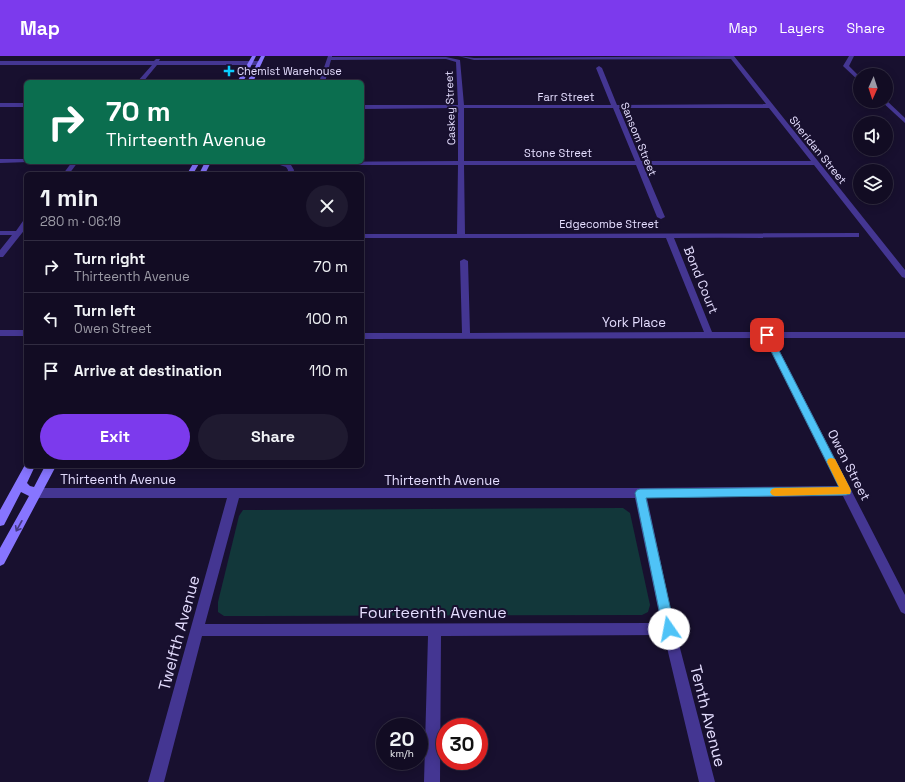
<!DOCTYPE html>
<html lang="en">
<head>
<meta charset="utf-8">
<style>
  :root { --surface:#120c23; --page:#1f1a30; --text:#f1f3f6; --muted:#9c9ba6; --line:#312c41; --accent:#7c3aed }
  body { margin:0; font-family:"Space Grotesk",sans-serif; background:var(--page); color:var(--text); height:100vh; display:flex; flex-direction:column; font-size:15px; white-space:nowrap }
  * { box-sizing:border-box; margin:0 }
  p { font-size:13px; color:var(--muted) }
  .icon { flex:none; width:22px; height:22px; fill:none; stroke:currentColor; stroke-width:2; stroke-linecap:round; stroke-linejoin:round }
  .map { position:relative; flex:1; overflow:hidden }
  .panel { position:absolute; left:24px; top:116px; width:340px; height:296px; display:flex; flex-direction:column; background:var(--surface); border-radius:6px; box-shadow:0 2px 10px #0003,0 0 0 1px var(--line) }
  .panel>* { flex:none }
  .top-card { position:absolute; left:24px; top:24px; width:340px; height:84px; border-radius:6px; box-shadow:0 2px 10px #0003,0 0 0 1px var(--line); background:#0b6e4f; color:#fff; overflow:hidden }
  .needle { width:26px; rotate:183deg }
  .fabs { position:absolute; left:853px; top:12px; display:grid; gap:8px }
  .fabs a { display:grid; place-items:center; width:40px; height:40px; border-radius:50%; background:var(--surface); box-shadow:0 2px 10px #0003,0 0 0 1px var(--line); font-size:20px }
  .speed { position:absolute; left:376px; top:662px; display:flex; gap:8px; font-size:20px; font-weight:700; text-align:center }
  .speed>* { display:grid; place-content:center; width:52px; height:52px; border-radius:50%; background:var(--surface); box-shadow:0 2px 10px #0003,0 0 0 1px var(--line); line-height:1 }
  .speed small { font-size:10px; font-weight:400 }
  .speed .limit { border:6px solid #d22; background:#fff; color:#111 }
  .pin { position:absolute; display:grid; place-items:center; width:34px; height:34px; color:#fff; margin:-17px; border-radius:8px; box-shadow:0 2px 6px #0006 }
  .me { position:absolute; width:44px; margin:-22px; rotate:348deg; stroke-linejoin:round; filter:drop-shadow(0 0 3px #0008) }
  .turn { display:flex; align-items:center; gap:14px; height:84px; padding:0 16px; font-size:18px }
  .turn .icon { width:52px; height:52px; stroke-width:2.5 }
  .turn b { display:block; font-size:28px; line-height:34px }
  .round { display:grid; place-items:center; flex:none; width:42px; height:42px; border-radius:21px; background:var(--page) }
  .head { display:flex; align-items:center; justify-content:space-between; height:68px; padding:0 16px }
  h1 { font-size:24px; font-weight:700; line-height:30px }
  .button { display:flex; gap:8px; margin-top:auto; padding:8px 16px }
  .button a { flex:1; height:46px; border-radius:24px; background:var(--accent); color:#fff; font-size:16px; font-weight:700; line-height:46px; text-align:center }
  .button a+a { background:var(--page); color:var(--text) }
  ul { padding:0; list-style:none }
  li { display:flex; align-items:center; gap:12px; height:52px; padding:0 16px; border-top:1px solid var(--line) }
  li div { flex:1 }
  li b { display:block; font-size:15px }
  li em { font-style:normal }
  header { display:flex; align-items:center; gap:24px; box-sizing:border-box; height:56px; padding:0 20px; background:var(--accent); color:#fff }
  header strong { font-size:19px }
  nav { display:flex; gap:22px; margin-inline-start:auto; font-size:14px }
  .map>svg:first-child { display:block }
</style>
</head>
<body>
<header>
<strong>Map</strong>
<nav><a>Map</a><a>Layers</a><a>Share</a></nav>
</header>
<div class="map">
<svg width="905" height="726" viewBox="0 0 905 726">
  <rect width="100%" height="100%" fill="#18102f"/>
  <path fill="#12373a" d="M623,452l7,5 20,92 -2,7 -6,3 -418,1 -6,-4v-10l21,-86 4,-6z"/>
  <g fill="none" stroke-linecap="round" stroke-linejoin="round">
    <g fill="#443692" fill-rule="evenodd">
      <path d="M328,0h4v1h114l14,3 4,45h147l-15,-37 3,-2 3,2 15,37 149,-1 -35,-45 -257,1 -16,-4 16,2 260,-2 171,214v8l-3,-1 -88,-112h-171l22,52 -4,2 -4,-2 -21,-52h-172l1,69 394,-1v4h-3l-182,1 38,94h193v6h-132l132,257v19l-4,-2 -58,-116 -196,2 28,131 40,153h-16l-35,-147 -223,1 -1,146h-16l4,-146h-226l-38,146h-16l79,-284h-190l-4,-2 -2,-3 2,-3 4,-2h603l198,-2 -74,-148 -402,1v-6h100l-2,-72 4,-2 4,2 2,72 234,-1 -38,-94h-304v-4h95l1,-69h-151l-9,-3 160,-1v-53l-96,1v-4h96l-2,-43 -10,-3 -115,1 -6,22h-6zM464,52h149l22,53h-171zM619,52h150l42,53h-170zM239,442h396l26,125 -456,1z"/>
      <path d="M849,0h5l-5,10 11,11v5l-17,-16z"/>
      <path d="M156,3h4l-1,2h100l3,2 -3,2h-102l-14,17h-6l15,-17h-152v-4h154z"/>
      <path d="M886,44l19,18v5l-24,-22z"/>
      <rect x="0" y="47" width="26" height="4"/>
      <path d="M0,103h26v3h3l-29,1z"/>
      <path d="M72,106h6l-9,12h-6z"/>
      <path d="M207,106h77l7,3 3,5 -1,4h-6l1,-4 -2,-3 -6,-2h-75l-1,-1z"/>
      <path d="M23,165h3v7l-23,29h-3v-7l12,-15h-12v-4h16z"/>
      <rect x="0" y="274" width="26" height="6"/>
    </g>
    <g fill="#8775ff" fill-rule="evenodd">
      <path d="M252,0h4l-13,26h-6z"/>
      <path d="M261,0h4l-12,26h-6z"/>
      <path d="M194,106h6l-7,12h-6z"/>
      <path d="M205,106h6l-6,12h-6z"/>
      <path d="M26,407v3h9l-8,17 3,3 4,1 11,-21h11l-52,98 -4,2v-18l29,-52 -8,-4 -17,33 -4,1v-16z"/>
    </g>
  </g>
  <defs><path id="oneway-shaft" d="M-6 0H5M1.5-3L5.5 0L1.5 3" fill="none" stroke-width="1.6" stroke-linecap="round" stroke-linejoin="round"/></defs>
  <use stroke="#443882" href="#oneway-shaft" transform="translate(19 470) rotate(119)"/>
  <path fill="#4fc3f7" stroke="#337fa1" d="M767,276l4,3 80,156 -1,3 -4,1 -200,3 29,131 -2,4 -4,2 -4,-2 -2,-4 -28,-136 2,-3 3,-1 199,-2 -76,-152z"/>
  <path fill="#f59e0b" d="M831,402l4,1 15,29 1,3 -1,3 -75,2 -3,-1 -2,-3 2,-3 3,-1 64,-1 -12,-25 1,-3z"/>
  <path fill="#0accff" stroke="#18102f" stroke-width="1.5" d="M227 9h4v4h4v4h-4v4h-4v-4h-4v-4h4z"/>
  <g text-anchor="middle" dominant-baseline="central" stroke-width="4" stroke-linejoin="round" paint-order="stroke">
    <g font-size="11" fill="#e5deff" stroke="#18102f" text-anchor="start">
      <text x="237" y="15">Chemist Warehouse</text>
    </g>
    <g font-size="11" fill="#e5deff" stroke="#18102f">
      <text x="566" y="41">Farr Street</text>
      <text transform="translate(450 52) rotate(-92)">Caskey Street</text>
      <text transform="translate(639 83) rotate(68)">Sansom Street</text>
      <text transform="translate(818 94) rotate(51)">Sheridan Street</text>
      <text x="558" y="97">Stone Street</text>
      <text x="609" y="168">Edgecombe Street</text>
    </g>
    <g font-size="13" fill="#e5deff" stroke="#18102f">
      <text transform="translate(701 224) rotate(68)">Bond Court</text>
      <text x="634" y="266">York Place</text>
      <text transform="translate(849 409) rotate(63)">Owen Street</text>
      <text x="118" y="423">Thirteenth Avenue</text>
      <text x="442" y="424">Thirteenth Avenue</text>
    </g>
    <g font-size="16" fill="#e5deff" stroke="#18102f">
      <text x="433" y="556">Fourteenth Avenue</text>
      <text transform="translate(179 577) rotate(-75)">Twelfth Avenue</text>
      <text transform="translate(708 660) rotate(76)">Tenth Avenue</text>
    </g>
  </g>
</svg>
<div class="fabs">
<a><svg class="needle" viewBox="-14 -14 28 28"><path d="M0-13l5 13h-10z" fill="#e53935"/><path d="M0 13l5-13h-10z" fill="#9c9ba6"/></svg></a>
<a><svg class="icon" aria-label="sound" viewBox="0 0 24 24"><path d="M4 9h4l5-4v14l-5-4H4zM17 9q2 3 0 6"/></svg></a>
<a><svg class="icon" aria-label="layers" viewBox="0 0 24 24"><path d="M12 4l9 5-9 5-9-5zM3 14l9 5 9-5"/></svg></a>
</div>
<div class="speed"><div>20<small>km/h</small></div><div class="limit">30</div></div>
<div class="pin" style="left:767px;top:279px;background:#d93025"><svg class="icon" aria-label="arrive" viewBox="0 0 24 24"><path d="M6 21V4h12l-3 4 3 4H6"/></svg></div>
<svg class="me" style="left:669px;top:573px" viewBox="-20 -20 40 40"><circle r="19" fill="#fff"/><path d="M0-13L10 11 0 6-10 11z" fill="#4fc3f7"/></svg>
<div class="top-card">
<div class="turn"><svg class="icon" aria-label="right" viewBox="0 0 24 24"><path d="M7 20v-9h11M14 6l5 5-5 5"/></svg><div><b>70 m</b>Thirteenth Avenue</div></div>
</div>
<section class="panel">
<div class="head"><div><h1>1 min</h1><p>280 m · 06:19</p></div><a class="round"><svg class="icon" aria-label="close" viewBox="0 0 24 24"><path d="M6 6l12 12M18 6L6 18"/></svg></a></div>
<ul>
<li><svg class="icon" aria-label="right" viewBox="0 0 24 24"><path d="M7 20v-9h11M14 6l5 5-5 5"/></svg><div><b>Turn right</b><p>Thirteenth Avenue</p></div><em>70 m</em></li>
<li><svg class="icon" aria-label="left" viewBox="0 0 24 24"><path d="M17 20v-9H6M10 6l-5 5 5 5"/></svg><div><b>Turn left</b><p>Owen Street</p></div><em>100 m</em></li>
<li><svg class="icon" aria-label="arrive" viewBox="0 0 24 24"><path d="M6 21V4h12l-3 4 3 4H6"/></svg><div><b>Arrive at destination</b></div><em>110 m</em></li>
</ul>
<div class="button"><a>Exit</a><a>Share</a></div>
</section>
</div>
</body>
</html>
